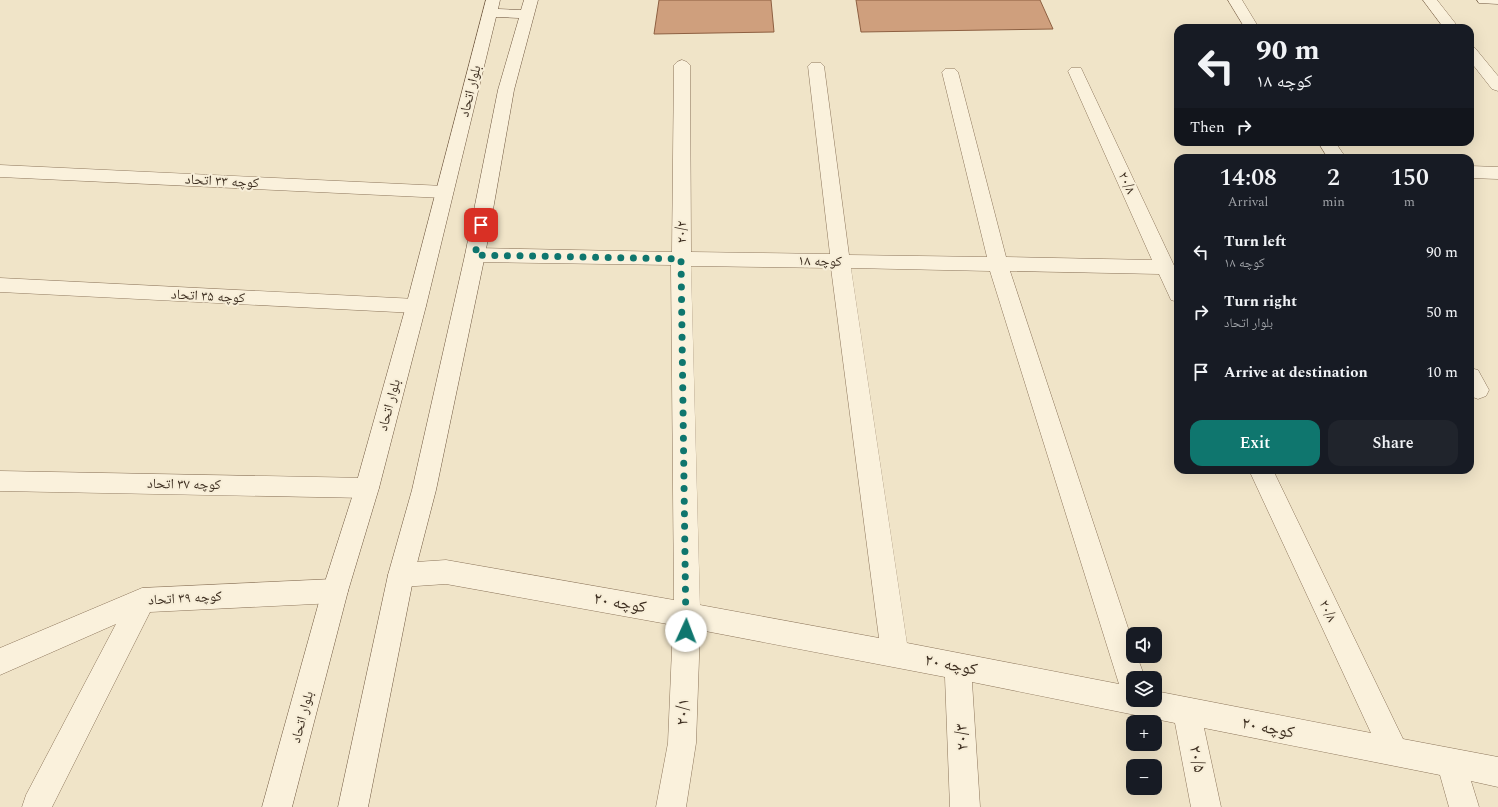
<!DOCTYPE html>
<html lang="en">
<head>
<meta charset="utf-8">
<style>
  :root { --surface:#171b24; --page:#20242c; --text:#f1f3f6; --muted:#9ea1a6; --accent:#0f766e }
  body { margin:0; font-family:Spectral,"Noto Naskh Arabic",serif; background:var(--page); color:var(--text); height:100vh; display:flex; flex-direction:column; font-size:15px; white-space:nowrap }
  * { box-sizing:border-box; margin:0 }
  p { font-size:13px; color:var(--muted) }
  .icon { flex:none; width:22px; height:22px; fill:none; stroke:currentColor; stroke-width:2; stroke-linecap:round; stroke-linejoin:round }
  .map { position:relative; flex:1; overflow:hidden }
  .drawer { position:absolute; left:1174px; top:154px; width:300px; height:320px; display:flex; flex-direction:column; background:var(--surface); border-radius:12px; box-shadow:0 4px 16px #0002 }
  .drawer>* { flex:none }
  .top-card { position:absolute; left:1174px; top:24px; width:300px; height:122px; border-radius:12px; box-shadow:0 4px 16px #0002; background:#171b24; color:var(--text); overflow:hidden }
  .controls { position:absolute; left:1126px; top:627px; display:grid; gap:8px }
  .controls a { display:grid; place-items:center; width:36px; height:36px; border-radius:8px; background:var(--surface); box-shadow:0 4px 16px #0002; font-size:20px }
  .pin { position:absolute; display:grid; place-items:center; width:34px; height:34px; color:#fff; margin:-17px; border-radius:8px; box-shadow:0 2px 6px #0006 }
  .me { position:absolute; width:44px; margin:-22px; rotate:2deg; stroke-linejoin:round; filter:drop-shadow(0 0 3px #0008) }
  .turn { display:flex; align-items:center; gap:14px; height:84px; padding:0 16px; font-size:18px }
  .turn .icon { width:52px; height:52px; stroke-width:2.5 }
  .turn b { display:block; font-size:28px; line-height:34px }
  .then { display:flex; align-items:center; height:38px; padding:0 16px; background:#0003; gap:8px; font-size:15px }
  .eta { display:flex; justify-content:space-evenly; align-items:center; height:68px; text-align:center }
  .eta b { font-size:24px; font-weight:600; line-height:28px }
  .action { display:flex; gap:8px; margin-top:auto; padding:8px 16px }
  .action a { flex:1; height:46px; border-radius:12px; background:var(--accent); color:#fff; font-size:16px; font-weight:600; line-height:46px; text-align:center }
  .action a+a { background:var(--page); color:var(--text) }
  ul { padding:0; list-style:none }
  li { display:flex; align-items:center; gap:12px; height:60px; padding:0 16px }
  li div { flex:1 }
  li b { display:block; font-size:15px }
  li em { font-style:normal }
  .map>svg:first-child { display:block }
</style>
</head>
<body>
<div class="map">
<svg width="1498" height="807" viewBox="0 0 1498 807">
  <rect width="100%" height="100%" fill="#f0e4c8"/>
  <g fill="#cf9f7d" stroke="#8d5f41">
    <path d="M659,0h112l3,32 -120,2z"/>
    <path d="M856,0h184l13,29 -192,3z"/>
  </g>
  <g fill="none" stroke-linecap="round" stroke-linejoin="round">
    <defs>
      <g id="street">
        <path d="M1228,0h14l17,28h-14z"/>
        <path d="M1423,0h14l22,28h-15z"/>
        <path d="M1470,46l5,2 23,28v15l-6,-2 -22,-28z"/>
        <path d="M682,60l5,2 3,3 1,187 139,2 -22,-188 3,-3h10l3,3 25,189 138,2 -45,-185 3,-3h10l3,3 48,185 146,3 -84,-189 3,-3h10l97,206v28l-7,-2 -12,-26 -149,-3 123,372v13h4l8,22h-12v22h22v-9l216,42 -122,-263h24l130,269 95,18v30l-27,-6 8,26h-30l-9,-32 -236,-47 17,79h-30l-16,-84 -203,-41 8,125h-30l-5,-130 -245,-47 -4,113 -10,64h-30l12,-64 5,-118 -227,-41 -45,3 -9,-4 -4,-8 4,-8 9,-4 45,-3 228,40 -3,-335 -196,-3 -7,-2 -3,-5 3,-5 7,-2 197,4 2,-187 3,-3zM691,266l140,2 48,370 -179,-33zM851,268l139,3 129,413 -212,-41z"/>
        <path d="M1318,142h17l11,16h-18z"/>
        <path d="M0,165l444,21 6,2 3,4 -3,4 -6,2 -444,-21z"/>
        <path d="M1470,166l28,1v12l-28,-1z"/>
        <path d="M0,278l416,21 7,2 3,5 -3,5 -7,2 -416,-21z"/>
        <path d="M1470,368l8,2 11,20 -3,6 -8,3 -8,-3z"/>
        <path d="M0,471l367,7 8,3 4,7 -4,7 -8,3 -367,-7z"/>
        <path d="M335,579l9,3 4,9 -4,9 -9,3 -185,9 -98,195h-30l4,-12 90,-171 -116,51v-27l142,-60z"/>
      </g>
      <g id="secondary">
        <path d="M486,0h14l-2,9 23,1 3,-10h14l-24,90 -29,165 -49,235 -22,85 -46,232h-30l50,-232 24,-85 53,-235 33,-165 21,-72 -23,-1 -70,289 -47,182 -31,103 -56,216h-30l60,-216 33,-103 51,-182z"/>
        <path d="M1477,0h21v4l-19,-1z"/>
      </g>
    </defs>
    <use href="#street" stroke="#8d765c" stroke-width="1"/>
    <use href="#secondary" stroke="#6f573f" stroke-width="1"/>
    <use href="#street" fill="#faf1dc" fill-rule="evenodd"/>
    <use href="#secondary" fill="#faf1dc" fill-rule="evenodd"/>
  </g>
  <g fill="none" stroke-linecap="round" stroke-linejoin="round">
    <path stroke="#0f766e" stroke-width="7" stroke-dasharray="0 12.6" d="M481,225l-6,30 206,4 5,372"/>
  </g>
  <g text-anchor="middle" dominant-baseline="central" stroke-width="4" stroke-linejoin="round" paint-order="stroke">
    <g font-size="14" fill="#3d2e20" stroke="#f7eed8">
      <text transform="translate(470 91) rotate(-76)">بلوار اتحاد</text>
      <text transform="translate(222 181) rotate(3)">کوچه ۳۳ اتحاد</text>
      <text transform="translate(1127 183) rotate(66)">۲۰/۸</text>
      <text transform="translate(681 232) rotate(-90)">۲۰/۲</text>
      <text transform="translate(820 261) rotate(1)">کوچه ۱۸</text>
      <text transform="translate(208 296) rotate(3)">کوچه ۳۵ اتحاد</text>
      <text transform="translate(389 405) rotate(-75)">بلوار اتحاد</text>
      <text transform="translate(184 484) rotate(1)">کوچه ۳۷ اتحاد</text>
      <text transform="translate(185 598) rotate(-3)">کوچه ۳۹ اتحاد</text>
      <text transform="translate(1328 611) rotate(65)">۲۰/۸</text>
      <text transform="translate(302 717) rotate(-75)">بلوار اتحاد</text>
    </g>
    <g font-size="17" fill="#3d2e20" stroke="#f7eed8">
      <text transform="translate(620 603) rotate(10)">کوچه ۲۰</text>
      <text transform="translate(951 665) rotate(11)">کوچه ۲۰</text>
      <text transform="translate(683 712) rotate(-87)">۲۰/۱</text>
      <text transform="translate(1268 728) rotate(11)">کوچه ۲۰</text>
      <text transform="translate(962 737) rotate(-93)">۲۰/۳</text>
      <text transform="translate(1197 759) rotate(79)">۲۰/۵</text>
    </g>
  </g>
</svg>
<div class="controls">
<a><svg class="icon" aria-label="sound" viewBox="0 0 24 24"><path d="M4 9h4l5-4v14l-5-4H4zM17 9q2 3 0 6"/></svg></a>
<a><svg class="icon" aria-label="layers" viewBox="0 0 24 24"><path d="M12 4l9 5-9 5-9-5zM3 14l9 5 9-5"/></svg></a>
<a>+</a>
<a>−</a>
</div>
<div class="pin" style="left:481px;top:225px;background:#d93025"><svg class="icon" aria-label="arrive" viewBox="0 0 24 24"><path d="M6 21V4h12l-3 4 3 4H6"/></svg></div>
<svg class="me" style="left:686px;top:631px" viewBox="-20 -20 40 40"><circle r="19" fill="#fff"/><path d="M0-13L10 11 0 6-10 11z" fill="#0f766e"/></svg>
<div class="top-card">
<div class="turn"><svg class="icon" aria-label="left" viewBox="0 0 24 24"><path d="M17 20v-9H6M10 6l-5 5 5 5"/></svg><div><b>90 m</b>کوچه ۱۸</div></div>
<div class="then">Then<svg class="icon" aria-label="right" viewBox="0 0 24 24"><path d="M7 20v-9h11M14 6l5 5-5 5"/></svg></div>
</div>
<section class="drawer">
<div class="eta">
<div><b>14:08</b><p>Arrival</p></div>
<div><b>2</b><p>min</p></div>
<div><b>150</b><p>m</p></div>
</div>
<ul>
<li><svg class="icon" aria-label="left" viewBox="0 0 24 24"><path d="M17 20v-9H6M10 6l-5 5 5 5"/></svg><div><b>Turn left</b><p>کوچه ۱۸</p></div><em>90 m</em></li>
<li><svg class="icon" aria-label="right" viewBox="0 0 24 24"><path d="M7 20v-9h11M14 6l5 5-5 5"/></svg><div><b>Turn right</b><p>بلوار اتحاد</p></div><em>50 m</em></li>
<li><svg class="icon" aria-label="arrive" viewBox="0 0 24 24"><path d="M6 21V4h12l-3 4 3 4H6"/></svg><div><b>Arrive at destination</b></div><em>10 m</em></li>
</ul>
<div class="action"><a>Exit</a><a>Share</a></div>
</section>
</div>
</body>
</html>
